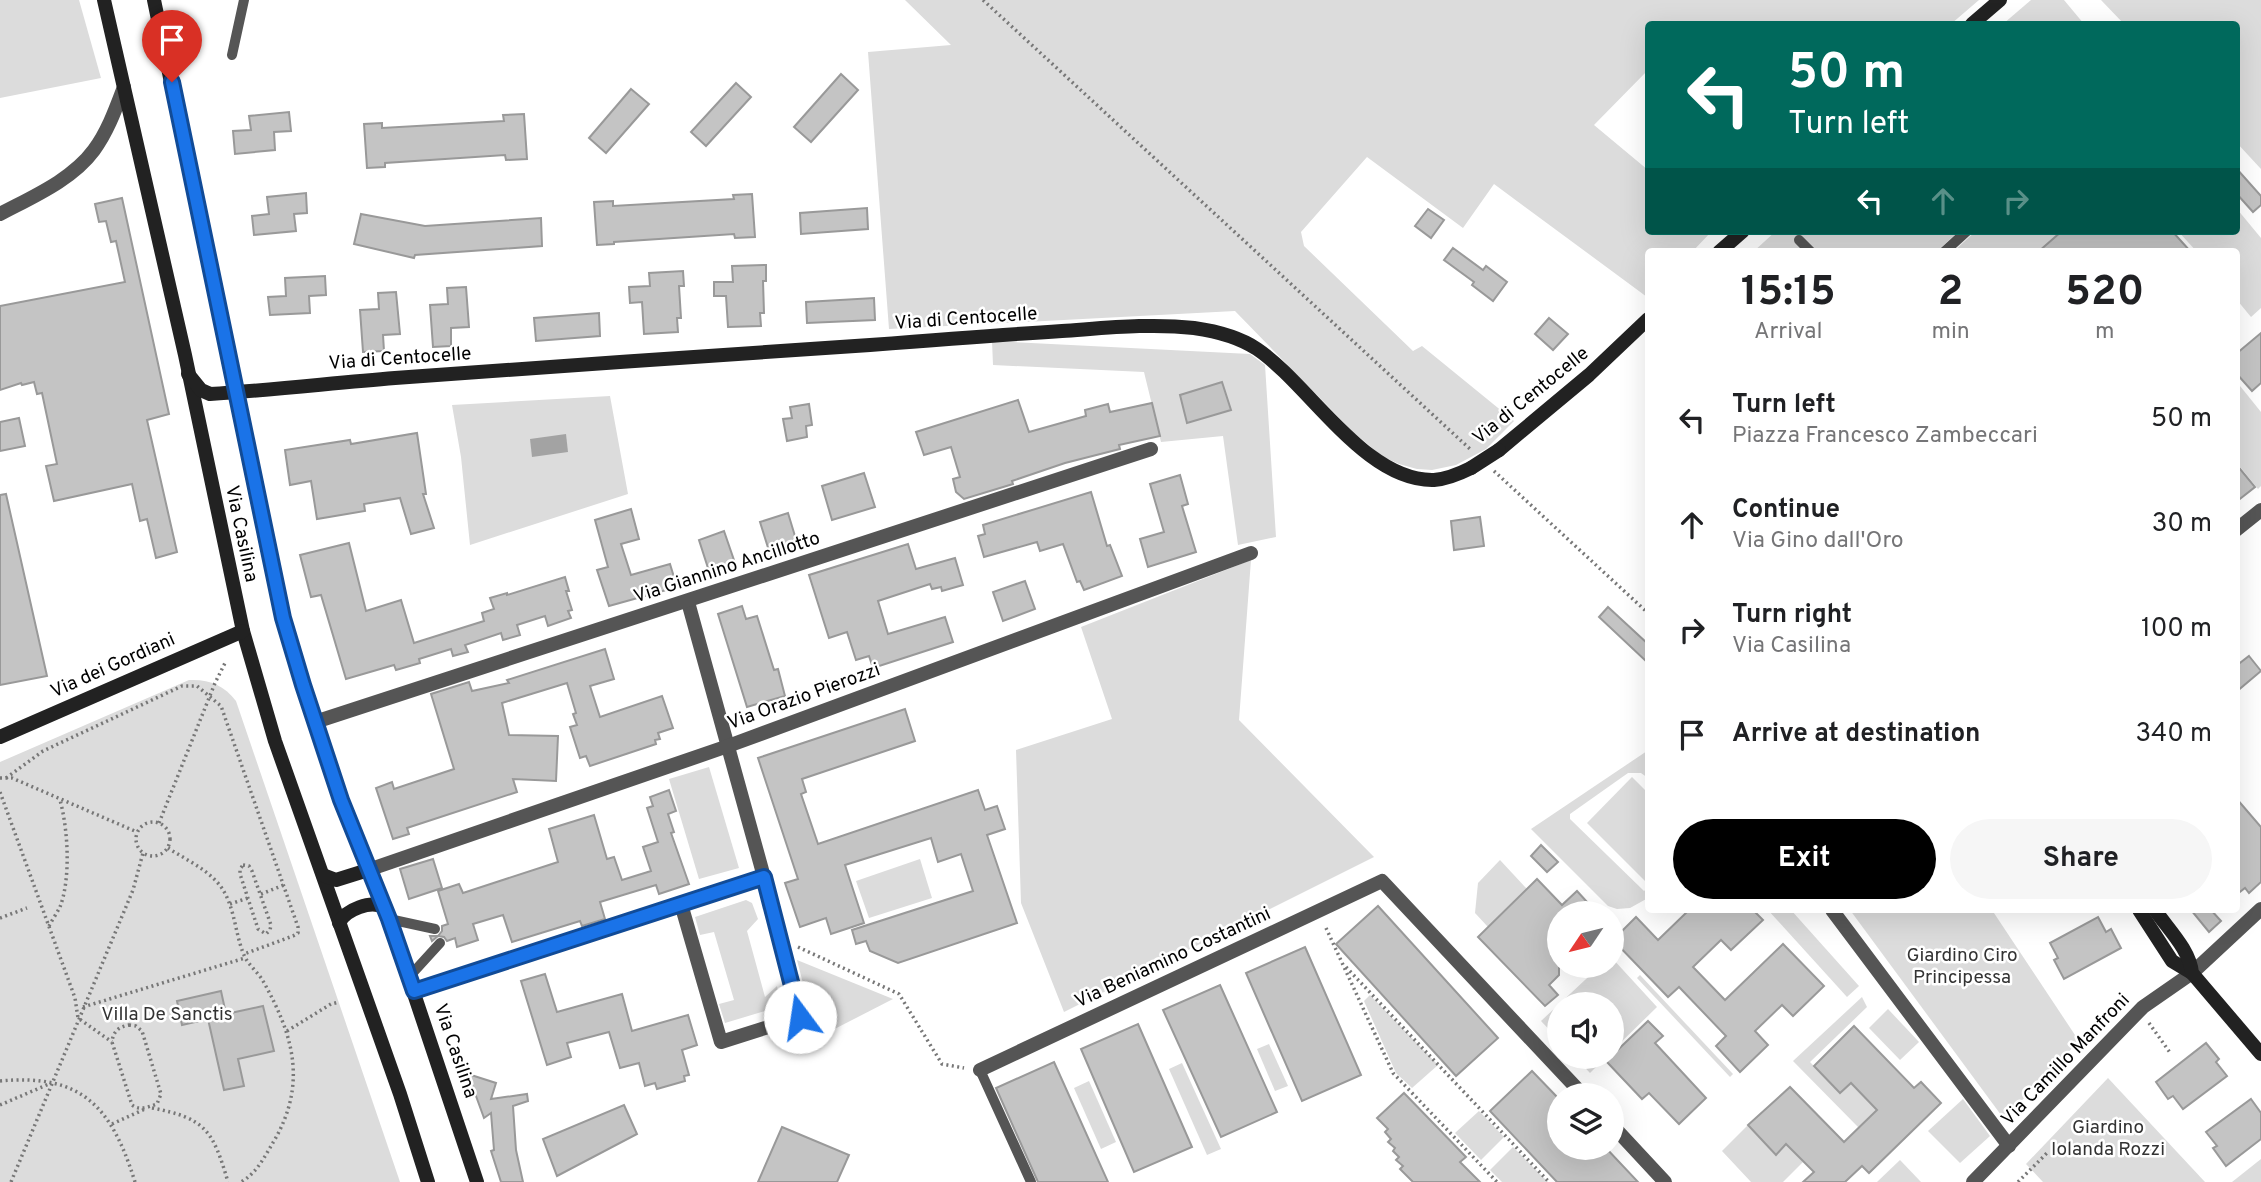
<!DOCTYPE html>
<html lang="en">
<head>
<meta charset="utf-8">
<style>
  :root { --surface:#fff; --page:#f6f6f6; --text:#202124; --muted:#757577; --accent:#000 }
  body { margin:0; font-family:Overpass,sans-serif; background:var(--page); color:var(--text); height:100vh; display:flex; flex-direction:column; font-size:26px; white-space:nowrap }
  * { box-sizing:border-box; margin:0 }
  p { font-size:23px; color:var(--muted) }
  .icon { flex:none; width:38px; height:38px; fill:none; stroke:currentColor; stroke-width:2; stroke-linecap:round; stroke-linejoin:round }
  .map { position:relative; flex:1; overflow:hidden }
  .side { position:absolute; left:1645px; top:248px; width:595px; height:665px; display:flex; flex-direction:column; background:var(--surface); border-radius:7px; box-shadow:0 7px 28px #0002 }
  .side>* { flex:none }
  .top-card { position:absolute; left:1645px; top:21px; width:595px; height:214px; border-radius:7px; box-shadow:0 7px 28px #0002; background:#00695c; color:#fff; overflow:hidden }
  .needle { width:46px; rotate:235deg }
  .fabs { position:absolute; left:1547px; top:901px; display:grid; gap:14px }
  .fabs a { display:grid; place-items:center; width:77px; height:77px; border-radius:50%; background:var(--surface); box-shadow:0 7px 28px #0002; font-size:35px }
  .pin { position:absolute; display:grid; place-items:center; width:60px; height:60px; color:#fff; margin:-72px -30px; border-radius:50% 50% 50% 0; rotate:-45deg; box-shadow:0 0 7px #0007 }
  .pin .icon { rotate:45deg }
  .me { position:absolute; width:77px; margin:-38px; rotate:346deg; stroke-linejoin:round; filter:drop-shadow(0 0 5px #0008) }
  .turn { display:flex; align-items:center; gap:24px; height:147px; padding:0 28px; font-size:32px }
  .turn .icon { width:91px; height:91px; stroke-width:2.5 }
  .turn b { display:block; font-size:49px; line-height:60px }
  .lanes { display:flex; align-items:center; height:66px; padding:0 28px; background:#0003; justify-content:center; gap:35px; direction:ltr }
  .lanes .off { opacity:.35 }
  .eta { display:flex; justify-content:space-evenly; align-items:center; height:119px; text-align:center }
  .eta b { font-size:42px; font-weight:700; line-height:49px }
  .primary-button { display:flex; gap:14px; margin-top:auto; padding:14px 28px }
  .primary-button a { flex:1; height:80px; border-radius:42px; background:var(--accent); color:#fff; font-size:28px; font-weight:700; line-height:80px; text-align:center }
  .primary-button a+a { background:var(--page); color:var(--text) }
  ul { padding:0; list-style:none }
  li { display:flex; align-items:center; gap:21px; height:105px; padding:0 28px }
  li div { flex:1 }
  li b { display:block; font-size:26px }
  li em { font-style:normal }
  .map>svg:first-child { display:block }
</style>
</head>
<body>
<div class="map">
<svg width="2261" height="1182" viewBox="0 0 2261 1182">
  <rect width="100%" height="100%" fill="#fff"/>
  <g fill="#dcdcdc">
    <path d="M0,0h79l22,78 -101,20z"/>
    <path d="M905,0h1074l-28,24h-303v46l-54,55 54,45v61h64l-20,21h-44l-1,45 -153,-113 -31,44 -96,-71 -66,75 3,14 109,105 9,-5 92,75 -28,28 -30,16 -24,5 -15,-1 -18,-5 -16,-7 -30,-25 -118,-121 -346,18 -21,-277 83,-7z"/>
    <path d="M2031,0h33l20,24h-81z"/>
    <path d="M2101,0h160v169l-24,-26 -1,-119h-112z"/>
    <path d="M2237,209l24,29v70l-10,9 -14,-17 -1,-48h-39l-19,-21h58z"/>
    <path d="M1776,231h183l-23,21h-120l-16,-17 -6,6 10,11h-51z"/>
    <path d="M1976,231h86l-24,21h-85z"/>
    <path d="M992,341l258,13 15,11 11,172 -38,8 -15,-109 -62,6 -17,-70 -151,-7z"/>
    <path d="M2236,381l25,31v74l-3,3 -21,-26z"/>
    <path d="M610,396l18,98 -158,51 -9,-88 -9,-52z"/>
    <path d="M1251,560l-12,160 135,137 -310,155 -43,-109 -5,-153 96,-31 -31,-92z"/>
    <path d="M189,680c20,-1 35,5 47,21l164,481h-400v-420z"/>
    <path d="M1647,751l1,27 -7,-5h-13l-58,41v5l74,72 4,-3v10l-18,10 -13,1 -9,-3 -77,-77z"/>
    <path d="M709,767l30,101 -40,11 -30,-100z"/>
    <path d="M1632,777l16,16v91l-61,-61z"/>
    <path d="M920,859l12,39 -63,20 -13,-37z"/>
    <path d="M1500,860l27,29 -39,38 -13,-14 3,-30z"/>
    <path d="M746,900l6,3 6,16 -11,12 18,66 12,-11 3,16 -5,6 -50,15 -6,-19 15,-4 -20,-68 -14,3 -5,-18z"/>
    <path d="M1768,910h23l68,76 -12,11z"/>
    <path d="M1850,910h142l87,131 -75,78z"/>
    <path d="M1612,958l45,49 -45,44v-47h-53v36l-18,-19 59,-55h12z"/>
    <path d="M797,960l96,39 -76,39z"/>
    <path d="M1640,975l93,99 -3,3 -93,-99z"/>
    <path d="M1370,995l68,70 -26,23 -16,-15 -32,-72z"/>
    <path d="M1862,997l5,10 -57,55 30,31 11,-10 26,27 -18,18 -66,-67z"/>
    <path d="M1888,1009l31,33 -19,18 -31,-32z"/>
    <path d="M1269,1044l19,42 -13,5 -18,-42z"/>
    <path d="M1575,1057h31l-16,16z"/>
    <path d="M1182,1063l39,86 -14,6 -38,-86z"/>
    <path d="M2108,1078l97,104h-162l-17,-18z"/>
    <path d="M1089,1081l27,61 -15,7 -27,-61z"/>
    <path d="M1963,1099l27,37 -30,27 -32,-32z"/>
    <path d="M1479,1111l25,26 -23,23 -26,-27z"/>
    <path d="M1748,1125l27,30 11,-11 17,18 -20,20h-32l-29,-31z"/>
    <path d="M1513,1147l35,35h-46l-12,-12z"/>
    <path d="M2261,1159v23h-29z"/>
    <path d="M1900,1160l21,22h-44z"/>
  </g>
  <path fill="#a3a3a3" d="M566,434l2,18 -36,5 -2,-18z"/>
  <g fill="#c4c4c4" stroke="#999" stroke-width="2">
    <path d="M841,74l17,16 -47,52 -17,-15z"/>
    <path d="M736,83l15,14 -45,49 -15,-14z"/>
    <path d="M631,89l18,15 -43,49 -17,-15z"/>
    <path d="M289,112l2,19 -17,1 1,18 -40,4 -2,-23 18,-1 -2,-14z"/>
    <path d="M524,114l3,45 -21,1 -1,-5 -120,8v4l-18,1 -3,-44 18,-1v5l122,-7 -1,-6z"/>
    <path d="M2236,168l25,28v9l-8,7 -17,-19z"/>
    <path d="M306,193l1,20 -13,1 2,17 -42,4 -2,-19 17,-2 -2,-17z"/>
    <path d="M752,194l3,43 -20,1 -1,-4 -120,8v2l-17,1 -3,-43 19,-1v5l121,-7 -1,-4z"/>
    <path d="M122,198l47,216 -22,6 30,132 -21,6 -9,-39 -7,2 -8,-37 -78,17 -8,-35 11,-2 -15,-71 -5,1 -3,-12 -12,3 -1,-2 -21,7v-84l125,-24 -9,-41 -5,1 -5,-21 -7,1 -4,-18z"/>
    <path d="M867,208l1,21 -67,5 -1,-21z"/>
    <path d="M1428,209l16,11 -13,18 -16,-12z"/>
    <path d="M361,214l64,12 116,-8 1,28 -127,9 -1,3 -60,-14z"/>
    <path d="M2062,231h110l19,21h-153z"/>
    <path d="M1453,248l30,22 3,-4 21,16 -14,19 -21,-16 2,-3 -30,-22z"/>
    <path d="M766,265v16h-3l1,32h-4l1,13 -33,1 -2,-31h-12v-14h19l-1,-16z"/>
    <path d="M683,271l1,15h-5l2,32h-4l1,14 -34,2 -2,-32 -12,1 -1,-16 21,-1 -1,-13z"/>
    <path d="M325,276l1,19 -17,1 1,17 -40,2 -2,-18 18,-1 -1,-18z"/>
    <path d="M466,287l3,40 -18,1v18l-18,1 -3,-42 18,-1 -1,-16z"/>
    <path d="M396,292l4,42 -17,1 1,16 -21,1 -3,-42 19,-1 -1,-16z"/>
    <path d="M874,298l1,22 -68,3 -1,-21z"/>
    <path d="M599,313l1,23 -64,5 -2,-23z"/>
    <path d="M1549,318l19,16 -15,16 -18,-16z"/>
    <path d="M2261,333v50l-9,8 -16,-18v-19z"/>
    <path d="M1222,382l9,28 -44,13 -7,-28z"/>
    <path d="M1018,400l11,32 57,-16 -1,-6 23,-6 2,8 42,-9 8,33 -41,9 1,4 -55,14 -53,18 1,3 -49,15 -8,-7 -3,-13 7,-2 -9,-30 -27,8 -8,-23z"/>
    <path d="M809,404l3,21 -6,1 1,11 -20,4 -4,-22 9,-1 -2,-11z"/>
    <path d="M19,418l6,28 -25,5v-29z"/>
    <path d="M417,433l9,61h-3l11,34 -23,6 -11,-36 -36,6 1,7 -48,8 -6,-38 -21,4 -5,-35 65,-10 1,4z"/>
    <path d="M2236,464l19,23 -19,15z"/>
    <path d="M864,473l11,34 -43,13 -10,-34z"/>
    <path d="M1180,475l8,29 -6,2 14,46 -48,15 -8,-28 24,-7 -14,-48z"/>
    <path d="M1091,492l16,54 3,-1 12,31 -38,14 -4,-9 -3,1 -14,-38 -23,7 -3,-9 -53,15 -6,-21 7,-2 -2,-9z"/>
    <path d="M6,494l41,182 -47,9v-190z"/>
    <path d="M631,509l8,30 -18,5 10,31 39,-11 7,23 -68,19 -12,-36 11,-3 -13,-47z"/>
    <path d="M788,513l10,33 -28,8 -10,-32z"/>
    <path d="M1480,517l4,29 -30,4 -3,-29z"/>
    <path d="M724,531l12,35 -17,6 -2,-7 -9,3 -9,-28z"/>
    <path d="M349,543l17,68 35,-11 13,43 70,-22 -2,-8 12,-4 -4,-11 17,-5v2l58,-18 4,14h-3l6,19 -4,1 3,7 -23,8 -3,-10 -28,9 3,10 -17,5 -2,-7 -36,12 3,7 -15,4 -2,-7 -32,10 1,4 -24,7 -2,-5 -48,14 -25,-84 -10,2 -11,-42z"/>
    <path d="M908,544l8,25 39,-11 8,27 -21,6 -1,-4 -9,2 -2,-5 -52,17 10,33 57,-17 8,25 -80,26 -4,-12 -13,4 -9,-28 -18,6 -20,-63z"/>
    <path d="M1025,581l10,28 -32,12 -10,-29z"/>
    <path d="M742,606l4,13 11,-3 17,54 4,-1 7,27 -38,11 -29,-93z"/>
    <path d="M1608,607l40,37v19l-49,-46z"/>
    <path d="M605,649l9,30 -24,7 10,31 62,-21 11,32 -15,5 2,6 -5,1 1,4 -66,22 -4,-10 -6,2 -10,-31 7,-2 -4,-11 3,-1 -9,-30 -65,20 7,32 49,1 -2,45 -43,-2 4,13 -110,36 2,6 -16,5 -17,-51 16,-6 2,7 60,-20 -23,-75 38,-12 3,9 37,-8 -2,-3z"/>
    <path d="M2249,656l12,15 -25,21v-26z"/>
    <path d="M905,709l10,32 -113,38 4,13 -5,2 17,50 160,-54 7,20 12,-4 8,23 -18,6 30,88 -119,40 -28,-12 -4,-10 -10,3 -4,-14 121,-39 -12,-37 -23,8 -7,-24 -86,27 19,58 -33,11 -5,-16 -26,9 -15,-44 13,-4 -40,-121z"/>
    <path d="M669,790l7,21 -8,3 6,18 -3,1 18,51 -30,10 -3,-9 -56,17 5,17 -23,7 -2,-5 -68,21 -9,-27 -30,9 5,16 -21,7 -2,-9 -8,3 -3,-4 -6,-1 -6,5 -2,-5h8l4,-5v-5l6,-2 -10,-33 21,-7 4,9 95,-31 -9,-33 45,-14 13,44 7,-2 8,23 29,-9 -8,-24 15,-5 -11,-34 6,-2 -3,-9z"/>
    <path d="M2236,798l25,29v55l-12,11 -4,-5 -9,7z"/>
    <path d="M1541,845l17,17 -11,10 -16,-16z"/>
    <path d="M433,859l9,29 -33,11 -9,-30z"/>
    <path d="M1537,879l25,26 15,-14 21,23h-39v61l-10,10 9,10 -13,11 -67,-69z"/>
    <path d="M1378,906l120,132 -42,38 -120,-132z"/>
    <path d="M1689,910h64l10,10 -32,30 -10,-10 -28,27 32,33 58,-56 41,42 -31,30 -11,-11 -27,26 13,14 -28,27 -24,-26 10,-10 -47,-49 -11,10 -55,-57 23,-23 22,23z"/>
    <path d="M2191,910h20l10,11 -12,11z"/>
    <path d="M2098,917l8,15 5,-3 10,19 -57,31 -10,-19 4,-2 -8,-15z"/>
    <path d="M1305,947l56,128 -59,26 -56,-128z"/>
    <path d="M545,974l12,38 65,-18 10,37 56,-16 9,30 -15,5 7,25 -5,1 1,5 -28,8 -2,-6 -10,3 -6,-23 -19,5 -11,-36 -42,11 4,14 -24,8 -26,-84z"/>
    <path d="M1220,985l57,127 -56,25 -58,-127z"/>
    <path d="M221,991l5,23 37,-8 11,45 -36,8 6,27 -20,4 -16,-71 -26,6 -5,-24z"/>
    <path d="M1648,1021l15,15 -8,7 51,55 -27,26 -30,-31 -7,6 -36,-38z"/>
    <path d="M1138,1024l54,123 -58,25 -53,-123z"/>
    <path d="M1854,1026l60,62 7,-6 20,21 -72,70 -7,-7 -17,16h-42l11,-10 -28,-28 -10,11 -28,-30 42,-38 54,55 33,-32 -26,-27 -11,10 -26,-27z"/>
    <path d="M2206,1043l13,16 -3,3 11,14 -44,33 -10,-13 -5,3 -12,-17z"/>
    <path d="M1054,1062l54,120h-70l-42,-94z"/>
    <path d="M1532,1071l27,28v49h47l32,34h-81l-67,-71z"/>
    <path d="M468,1074l28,9 -5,16 36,-5 1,7 -15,5 3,44 7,32h-22l-10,-31 3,-1 -3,-37 -7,5z"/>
    <path d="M1404,1093l62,64 -6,5 20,20h-67l-13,-13 3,-3 -7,-6 3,-3 -6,-6 2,-3 -7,-6 3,-3 -6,-7 3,-3 -11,-11z"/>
    <path d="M2251,1099l10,14v26l-35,27 -13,-18 4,-2 -11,-14z"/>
    <path d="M624,1105l13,29 -80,42 -14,-37z"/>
    <path d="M782,1127l67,28 -12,27h-79z"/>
  </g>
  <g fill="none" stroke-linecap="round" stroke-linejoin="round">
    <g stroke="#777" stroke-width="3.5" stroke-dasharray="2 3.5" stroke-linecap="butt">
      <path d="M983,0l487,449"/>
      <path d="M1494,471l154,142"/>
      <path d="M0,778h12l125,54"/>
      <path d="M6,778l37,-27 139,-65h15l24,20 77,221v6l-5,3 -49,18"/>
      <path d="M0,792l75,206 3,20 34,24"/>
      <circle cx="153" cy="839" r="17"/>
      <path d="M159,823l56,-140 11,-22"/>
      <path d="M168,848c15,10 35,19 48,33 19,19 18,51 28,74 4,10 14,17 19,26 31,55 44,103 11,160 -9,15 -17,32 -33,41"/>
      <path d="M243,865l6,1 3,5 19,54 -1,5 -4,4 -8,-5 -18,-55v-5z"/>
      <path d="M261,894l23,-9"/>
      <path d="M230,904l18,-6"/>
      <path d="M0,918l27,-10"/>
      <path d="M49,926c3,-6 8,-13 11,-19 11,-29 8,-78 0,-107"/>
      <path d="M1326,928l67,145 104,109"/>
      <path d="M798,947l101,47 43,70 22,4"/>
      <path d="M1346,967l203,215"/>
      <path d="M83,1007l162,-49"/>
      <path d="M2149,1023l22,31"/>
      <path d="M129,1025l7,1 6,5 19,63 -4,10c-9,3 -17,7 -25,1l-20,-63c1,-10 6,-15 17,-17z"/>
      <path d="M287,1031l44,-27 8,-2"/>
      <path d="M0,1081c83,-8 112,27 135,101"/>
      <path d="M0,1105l49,-21"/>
      <path d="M152,1108c54,10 61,23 76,74"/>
      <path d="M112,1124l33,-15"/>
      <path d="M11,1182l122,-292 10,-37"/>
      <path d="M2018,1182l29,-29"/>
    </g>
    <g stroke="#555" stroke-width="10">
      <path d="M232,55l12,-55"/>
      <path d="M1799,240l12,12"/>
      <path d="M1944,252l23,-21"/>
      <path d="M389,919l46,10"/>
      <path d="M409,977l31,-34"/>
      <path d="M980,1070l51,112"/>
    </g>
    <g stroke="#555" stroke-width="14">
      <path d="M0,214c32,-17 72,-34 94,-64 14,-19 22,-42 30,-63"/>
      <path d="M2236,530l25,-20"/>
      <path d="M688,602l76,275"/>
      <path d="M315,722l836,-273"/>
      <path d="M368,870l360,-124 523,-193"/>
      <path d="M1832,910l177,236"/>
      <path d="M414,991l350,-114 36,140 -79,25 -40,-138"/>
      <path d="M980,1070l402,-189 202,215"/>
      <path d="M1612,1125l53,57"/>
      <path d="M1973,1182l170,-175 49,-34 69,-64"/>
    </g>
    <g stroke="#222" stroke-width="14">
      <path d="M104,0l81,355 58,276 32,110 125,353 28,88"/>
      <path d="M154,0l113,547 13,58 23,80 51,150 35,84 88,263"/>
      <path d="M1972,24l28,-24"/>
      <path d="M1719,252l24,-21"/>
      <path d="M188,374l13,16 9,4c62,-4 123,-11 185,-16 158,-12 317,-22 475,-33 64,-5 128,-10 192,-14 44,-3 89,-8 132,-3 21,3 45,9 63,21 52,35 108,133 177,131 13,-1 25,-6 37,-12"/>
      <path d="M1499,450l90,-75 59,-56"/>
      <path d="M0,737l243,-106"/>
      <path d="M323,875l13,5 32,-10"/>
      <path d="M2139,910l33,51 20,12"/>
      <path d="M2155,910c13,19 35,40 37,63l69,81"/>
      <path d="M339,923c6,-13 33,-24 45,-15"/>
    </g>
    <path stroke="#222" stroke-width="14" d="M1471,468l28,-18"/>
  </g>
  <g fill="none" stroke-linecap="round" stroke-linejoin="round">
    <defs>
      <path id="route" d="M172,82l111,536 20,67 38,115 48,119 25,72 350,-114 36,140"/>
    </defs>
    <use href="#route" stroke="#114b97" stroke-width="18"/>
    <use href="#route" stroke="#1a73e8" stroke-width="12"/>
  </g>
  <g text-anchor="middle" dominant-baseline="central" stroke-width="5" stroke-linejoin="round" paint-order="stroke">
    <g font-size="19" fill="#000" stroke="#fff">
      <text transform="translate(966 319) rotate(-4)">Via di Centocelle</text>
      <text transform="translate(400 359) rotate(-4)">Via di Centocelle</text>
      <text transform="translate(1531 396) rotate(-39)">Via di Centocelle</text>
      <text transform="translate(241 534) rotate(78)">Via Casilina</text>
      <text transform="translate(727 568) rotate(-18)">Via Giannino Ancillotto</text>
      <text transform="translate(113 666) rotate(-24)">Via dei Gordiani</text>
      <text transform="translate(804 697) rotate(-20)">Via Orazio Pierozzi</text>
      <text transform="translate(1173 958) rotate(-25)">Via Beniamino Costantini</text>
      <text transform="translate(455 1051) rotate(71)">Via Casilina</text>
      <text transform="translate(2066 1060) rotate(-46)">Via Camillo Manfroni</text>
    </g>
    <g font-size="19" fill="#333" stroke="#fff">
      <text x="1962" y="956">Giardino Ciro<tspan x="1962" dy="22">Principessa</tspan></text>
      <text x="167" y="1015">Villa De Sanctis</text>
      <text x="2108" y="1128">Giardino<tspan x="2108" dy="22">Iolanda Rozzi</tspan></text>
    </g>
  </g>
</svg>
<div class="fabs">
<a><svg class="needle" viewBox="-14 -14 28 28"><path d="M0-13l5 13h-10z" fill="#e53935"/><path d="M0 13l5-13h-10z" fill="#757577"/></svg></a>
<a><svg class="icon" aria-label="sound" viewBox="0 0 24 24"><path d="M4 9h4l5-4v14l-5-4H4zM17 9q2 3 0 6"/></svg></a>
<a><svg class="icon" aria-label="layers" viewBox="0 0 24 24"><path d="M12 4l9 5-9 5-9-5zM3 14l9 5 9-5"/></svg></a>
</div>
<div class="pin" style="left:172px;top:82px;background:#d93025"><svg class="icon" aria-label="arrive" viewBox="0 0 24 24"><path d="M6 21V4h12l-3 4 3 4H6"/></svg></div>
<svg class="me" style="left:800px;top:1017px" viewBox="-20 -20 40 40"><circle r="19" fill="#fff"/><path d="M0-13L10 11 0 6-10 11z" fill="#1a73e8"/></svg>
<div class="top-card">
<div class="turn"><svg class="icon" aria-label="left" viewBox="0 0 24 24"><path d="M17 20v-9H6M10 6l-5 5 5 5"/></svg><div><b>50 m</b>Turn left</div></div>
<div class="lanes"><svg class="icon" aria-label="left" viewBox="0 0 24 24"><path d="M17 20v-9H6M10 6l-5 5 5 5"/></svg><svg class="icon off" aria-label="ahead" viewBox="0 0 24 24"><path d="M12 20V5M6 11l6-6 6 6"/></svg><svg class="icon off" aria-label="right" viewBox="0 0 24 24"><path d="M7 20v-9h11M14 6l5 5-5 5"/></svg></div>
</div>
<section class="side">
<div class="eta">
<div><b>15:15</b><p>Arrival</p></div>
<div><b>2</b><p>min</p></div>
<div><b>520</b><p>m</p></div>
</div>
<ul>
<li><svg class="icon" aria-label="left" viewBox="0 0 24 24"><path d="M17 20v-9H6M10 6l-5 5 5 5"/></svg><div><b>Turn left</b><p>Piazza Francesco Zambeccari</p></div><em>50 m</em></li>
<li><svg class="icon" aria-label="ahead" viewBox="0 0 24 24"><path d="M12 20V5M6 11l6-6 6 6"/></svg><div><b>Continue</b><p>Via Gino dall'Oro</p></div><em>30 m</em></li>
<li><svg class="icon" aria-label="right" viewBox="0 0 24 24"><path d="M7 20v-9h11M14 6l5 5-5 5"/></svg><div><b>Turn right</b><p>Via Casilina</p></div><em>100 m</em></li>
<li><svg class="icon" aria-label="arrive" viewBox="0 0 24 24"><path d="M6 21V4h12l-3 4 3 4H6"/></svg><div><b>Arrive at destination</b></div><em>340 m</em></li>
</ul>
<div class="primary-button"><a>Exit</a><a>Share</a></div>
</section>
</div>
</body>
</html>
